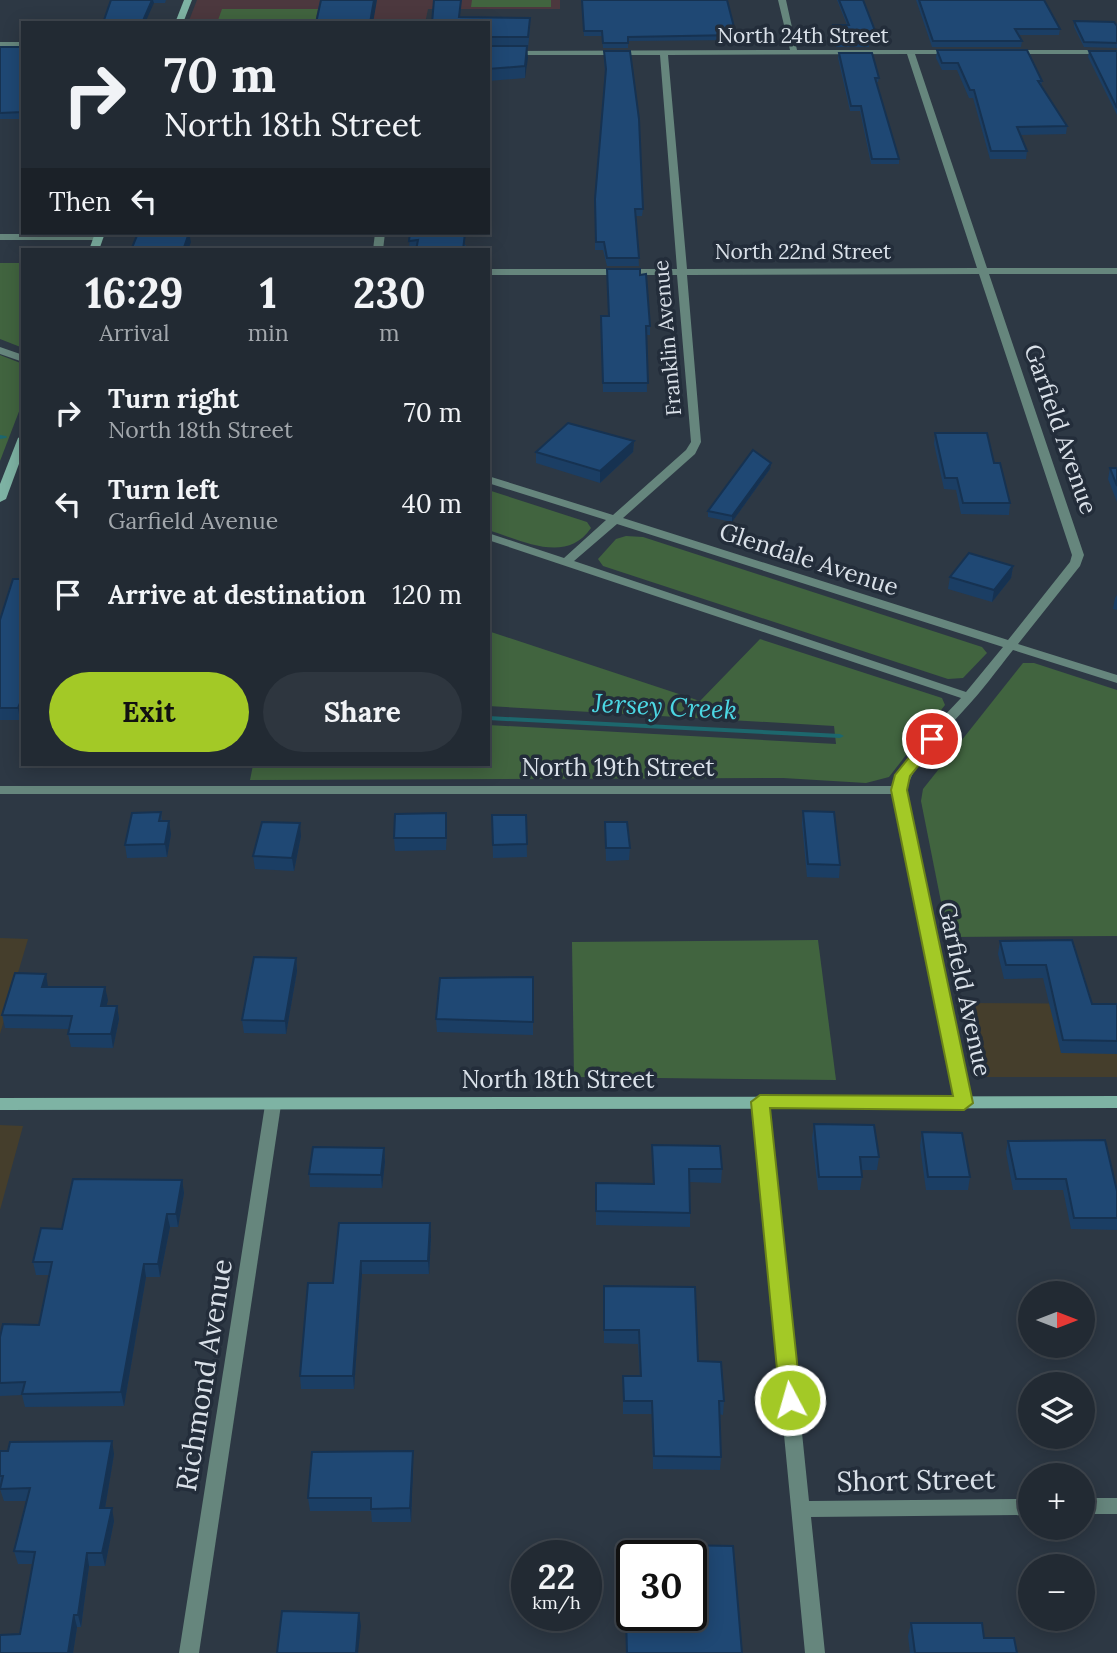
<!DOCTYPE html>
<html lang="en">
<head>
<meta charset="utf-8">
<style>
  :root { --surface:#222a33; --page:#2e363f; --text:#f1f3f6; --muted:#a2a7ac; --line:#3f464e; --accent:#a3c926 }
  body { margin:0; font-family:Lora,serif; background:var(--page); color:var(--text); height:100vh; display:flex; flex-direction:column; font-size:26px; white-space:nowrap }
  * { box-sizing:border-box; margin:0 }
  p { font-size:23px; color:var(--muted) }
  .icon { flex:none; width:38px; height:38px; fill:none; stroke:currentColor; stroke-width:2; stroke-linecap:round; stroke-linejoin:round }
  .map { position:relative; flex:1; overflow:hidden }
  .side { position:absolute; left:21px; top:248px; width:469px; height:518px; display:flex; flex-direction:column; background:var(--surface); border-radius:0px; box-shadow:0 4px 18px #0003,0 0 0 2px var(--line) }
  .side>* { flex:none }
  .top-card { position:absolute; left:21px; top:21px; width:469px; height:214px; border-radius:0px; box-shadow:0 4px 18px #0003,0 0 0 2px var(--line); background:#222a33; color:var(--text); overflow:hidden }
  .needle { width:46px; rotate:90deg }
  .fabs { position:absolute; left:1018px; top:1281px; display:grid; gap:14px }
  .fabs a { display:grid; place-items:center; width:77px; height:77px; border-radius:50%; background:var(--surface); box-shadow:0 4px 18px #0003,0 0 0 2px var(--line); font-size:35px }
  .speed { position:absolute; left:511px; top:1540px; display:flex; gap:14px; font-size:35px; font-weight:700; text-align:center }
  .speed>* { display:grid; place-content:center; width:91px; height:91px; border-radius:50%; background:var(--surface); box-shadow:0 4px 18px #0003,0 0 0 2px var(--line); line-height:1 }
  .speed small { font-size:18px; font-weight:400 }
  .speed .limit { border:4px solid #111; border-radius:10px; background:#fff; color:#111 }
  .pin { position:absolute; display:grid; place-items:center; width:60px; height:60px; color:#fff; margin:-30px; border:4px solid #fff; border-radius:50%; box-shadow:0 2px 7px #0007 }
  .me { position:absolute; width:77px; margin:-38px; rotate:354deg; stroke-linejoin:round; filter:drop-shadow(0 0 5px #0008) }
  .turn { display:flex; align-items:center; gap:24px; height:147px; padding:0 28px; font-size:32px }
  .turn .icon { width:91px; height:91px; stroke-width:2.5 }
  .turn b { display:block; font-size:49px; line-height:60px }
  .then { display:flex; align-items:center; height:66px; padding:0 28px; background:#0003; gap:14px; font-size:26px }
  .eta { display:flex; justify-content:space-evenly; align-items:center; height:119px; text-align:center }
  .eta b { font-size:42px; font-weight:700; line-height:49px }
  .cta { display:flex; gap:14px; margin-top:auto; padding:14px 28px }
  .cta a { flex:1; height:80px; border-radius:42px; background:var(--accent); color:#111; font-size:28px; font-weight:700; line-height:80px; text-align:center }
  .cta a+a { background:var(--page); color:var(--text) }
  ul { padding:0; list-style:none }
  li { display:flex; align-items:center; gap:21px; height:91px; padding:0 28px }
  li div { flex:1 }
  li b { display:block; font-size:26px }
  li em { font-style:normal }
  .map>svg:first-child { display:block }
</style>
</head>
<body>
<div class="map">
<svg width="1117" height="1653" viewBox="0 0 1117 1653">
  <rect width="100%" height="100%" fill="#2d3844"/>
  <g fill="#453e2c">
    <path d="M0,938l28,1 -28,95z"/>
    <path d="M962,1003l155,1v73h-140z"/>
    <path d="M0,1125l23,1 -23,84z"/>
  </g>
  <path fill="#4c383e" d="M197,0h363v9h-132l-3,14h-237z"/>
  <g fill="#41643f">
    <path d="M472,0h79v7h-80z"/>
    <path d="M222,9h96l-3,14h-98z"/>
    <path d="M0,263h23v85l-23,-9z"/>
    <path d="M0,355l23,9v37l-23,60z"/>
    <path d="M488,490l99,32 4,6c-25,37 -69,12 -103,2z"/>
    <path d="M626,536l17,1 339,110 5,6 -24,25 -15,1 -345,-113 -5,-7 18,-20z"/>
    <path d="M488,631l212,70 60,-62 182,59 3,7 -56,72 -23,6 -83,-5 -533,2 3,-15h235v-40l348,19 -2,-18 -346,-20z"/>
    <path d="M1023,663h11l83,27v246l-169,1 -27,-136 2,-12z"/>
    <path d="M818,940l18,140 -262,-3 -2,-135z"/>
  </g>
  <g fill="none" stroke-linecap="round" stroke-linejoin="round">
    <g fill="#1d676d" fill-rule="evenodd">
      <path d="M0,435l6,1 1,1 -1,1 -6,1z"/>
      <path d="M488,716l352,18 4,2 -4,2 -352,-18z"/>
    </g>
    <g fill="#66867d" fill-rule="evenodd">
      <path d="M778,0h8l11,50h162l1,2 -4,2h-41l72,214h130v6h-128l95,281 -4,11 -62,78 99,31v8l-104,-33c-16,20 -31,41 -49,60 -23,26 -47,47 -58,80l65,313 -2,4h-12l-2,-4 -62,-309h-893v-8h894c11,-36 42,-60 67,-88l-473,-158v-7l76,25 42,-38 -118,-37v-7l125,39 73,-65 5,-8 -14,-167h-189v-6h189l-17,-214h-172v-4l302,-1zM907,54l70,214 -290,1 -19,-214zM979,274l93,281 -2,7 -62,78 -385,-122 72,-64 6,-12 -14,-167zM617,524l386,123 -37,45 -392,-131z"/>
      <rect x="0" y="42" width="23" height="4"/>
      <path d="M1011,50h106v4h-109l-1,-2z"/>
      <path d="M375,233h10l-2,17h-10z"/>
      <path d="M0,234h98l5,3 -5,3h-98z"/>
      <path d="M0,347l23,8v7l-23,-8z"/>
      <path d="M760,1096l6,2 2,4 41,399 222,-2v16l-220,2 14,136h-20l-53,-551 2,-4z"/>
      <path d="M273,1099l6,2 2,4 -82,548h-20l86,-548 2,-4z"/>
      <rect x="1083" y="1498" width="34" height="16"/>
    </g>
    <g fill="#7eb3a4" fill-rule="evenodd">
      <path d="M184,0h8l-9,23h-8z"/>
      <path d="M95,233h10l-6,17h-10z"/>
      <path d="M23,435v18l-17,46 -6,3v-18l18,-46z"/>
      <path d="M1117,1096v12l-1117,2v-12z"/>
    </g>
  </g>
  <g fill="#1b3e64">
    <path d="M111,0h55l-1,3h-11z"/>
    <path d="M582,0l154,35v5l-108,1v7h-25l-1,-12h-18z"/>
    <path d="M837,0h26l14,36v5h-8v6h-33l-3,-18v-4h14z"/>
    <path d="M916,0h128l16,29 -1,6h-41l4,6 -1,6h-89z"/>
    <path d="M461,17l69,12 -2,19h-1l-2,30 -37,3v-58h-56z"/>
    <path d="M1074,21l43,5v22l-33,-1 -10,-20z"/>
    <rect x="0" y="47" width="23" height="72"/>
    <path d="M937,50l105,31 -1,5 26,40 -1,8 -46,1 7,16 -1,8h-36l-17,-61h-4l-12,-28h-15l-6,-12z"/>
    <path d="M604,51l39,158 -1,7h-6l3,50h-32l-4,-16h-8v-44l10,-133z"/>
    <path d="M1089,51h28v64l-29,-58z"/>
    <path d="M839,53l40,25 -1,4h-2l23,77v5h-28l-11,-53h-10l-12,-53z"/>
    <path d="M410,233l56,12 -1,5h-56z"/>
    <path d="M601,325l49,1v9h-4l1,57h-44z"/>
    <path d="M935,433l75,70 -1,12 -48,-1 -5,-24 -12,-1 -10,-45z"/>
    <path d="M634,441l-1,11 -33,31 -64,-20v-11z"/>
    <path d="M771,463l-1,6 -38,53 -24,-5v-6z"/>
    <path d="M1110,468h7v34l-9,-23z"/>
    <path d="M1013,566l-2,12 -19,24 -44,-13 2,-12z"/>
    <path d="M22,579l-2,141h-20v-100z"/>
    <path d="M1117,595v15l-4,-1 2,-11z"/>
    <path d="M803,811l37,54 -1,13 -32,-1 -5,-53z"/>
    <path d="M161,812l1,9 9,13 -4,23 -40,1 -2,-13z"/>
    <path d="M492,815h34l1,42 -34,1z"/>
    <path d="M605,822l25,26 -1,12 -23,1z"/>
    <path d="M447,826l-1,24 -51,1 -1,-13z"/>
    <path d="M301,836l-7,35 -39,-2 -2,-13z"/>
    <path d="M1072,940l20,64h25v50l-56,-1 -18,-75 -39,1 -6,-25 2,-13z"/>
    <path d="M296,958l1,13 -11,63 -42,-1 -2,-13z"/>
    <path d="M533,977v58l-96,-3 -1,-13z"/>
    <path d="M48,987l60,13 -2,6h11l2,13 -6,29 -42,-1 -3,-13 1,-5 -64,-1 -3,-13z"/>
    <path d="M814,1124l65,33 -2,13h-16l1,7 -2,13h-42l-6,-52z"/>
    <path d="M922,1132l48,45 -2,13h-42l-6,-44z"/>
    <path d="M1008,1141l109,50v39l-46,-1 -8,-39h-50l-7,-38z"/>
    <path d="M652,1145l70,24 -1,14 -32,-1 1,31v14l-94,-2v-42l57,1z"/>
    <path d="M384,1148l1,14 -3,26 -72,-1 -1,-13z"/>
    <path d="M182,1180l2,13 -6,34h-8l-10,50h-14l-22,129 -99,1 -3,-12 -22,1v-59l39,-12 10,-50h-13l-3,-13 29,-33z"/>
    <path d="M339,1223h91l1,14 -2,37h-67l-8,115h-53l-1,-13 33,-93z"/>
    <path d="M604,1286l94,75 26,40 -1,14 -4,-1 2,43 -1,13 -67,-1 -1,-55h-29v-38h17l-2,-32 -34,-1z"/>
    <path d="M0,1451l114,3 -9,54 9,13 -9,45h-16l-8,61h-4l-4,26h-73l20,-19 13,-70h-15l-4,-13 13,-50h-23l-4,-12z"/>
    <path d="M413,1464l-2,58h-39l-1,-11h-61l-2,-13z"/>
    <path d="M624,1544l118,109h-115z"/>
    <path d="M911,1623l73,15 33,15h-107l-2,-17z"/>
  </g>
  <g fill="#163251">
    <path d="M152,0h1l1,3 -9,20h-3z"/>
    <path d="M374,0h3l-4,23h-3z"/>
    <path d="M527,46l1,12 -3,20v-12z"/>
    <path d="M189,233l2,9 -3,8h-5z"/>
    <path d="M634,441l-1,11 -33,31v-12z"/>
    <path d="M771,463l-1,6 -38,53v-6z"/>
    <path d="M1013,566l-2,12 -19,24 2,-12z"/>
    <path d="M23,696v17l-3,7 -2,-12z"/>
    <path d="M169,821l2,13 -4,23 -2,-13z"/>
    <path d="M300,823l1,13 -7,35 -2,-13z"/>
    <path d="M296,958l1,13 -11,63 -1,-13z"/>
    <path d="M46,974l2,13 -4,13 -2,-13z"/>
    <path d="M105,987l3,13 -5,19 -2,-13z"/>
    <path d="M117,1006l2,13 -6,29 -2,-14z"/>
    <path d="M384,1148l1,14 -3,26 -1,-13z"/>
    <path d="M182,1180l2,13 -6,34 -2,-13z"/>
    <path d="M167,1214l3,13 -10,50 -2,-13z"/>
    <path d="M430,1223l1,14 -2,37 -1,-13z"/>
    <path d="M361,1261l1,13 -8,115 -1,-13z"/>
    <path d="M144,1264l2,13 -22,129 -3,-14z"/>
    <path d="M112,1441l2,13 -11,66 -3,-12z"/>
    <path d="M413,1451v13l-2,58 -1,-14z"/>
    <path d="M112,1508l2,13 -9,45 -3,-13z"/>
    <path d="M87,1553l2,13 -8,61 -3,-12z"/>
    <path d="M359,1613l2,13 -3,27h-2z"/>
    <path d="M74,1615l3,12 -4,26h-5z"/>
  </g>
  <g fill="#1f4874" stroke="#163251" stroke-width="2" fill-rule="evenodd">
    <path d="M111,0h41l-10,23h-39z"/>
    <path d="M321,0h53l-4,23h-54z"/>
    <path d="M434,0h27l-2,17 71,1 -2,19h-40v-14h-56z"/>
    <path d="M582,0h145l9,35 -108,2v6h-25l-1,-12h-18z"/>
    <path d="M839,0h24l14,36h-9l1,7h-32l-4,-18h16z"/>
    <path d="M919,0h125l16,29h-45l7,12h-89z"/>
    <path d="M1074,21l40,1 3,4v17l-33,-1z"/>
    <path d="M488,46h39l-2,20 -37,3z"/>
    <path d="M0,47h23v65l-23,1z"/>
    <path d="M937,50h90l15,31h-4l29,45 -50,1 10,24h-36l-17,-61h-4l-12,-27h-16z"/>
    <path d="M604,51h26l9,68 4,90h-8l4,49h-32l-3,-16h-8l-1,-43 11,-130z"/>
    <path d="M1089,51h28v57z"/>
    <path d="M839,53h33l7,25h-4l24,81h-27l-11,-53h-10z"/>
    <path d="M138,233h51l-6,17h-52z"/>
    <path d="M410,233h55l-2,17h-47l2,-10 -9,1z"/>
    <path d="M607,269h33v6l6,-1 4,52h-4l2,57h-45l-2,-67h8z"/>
    <path d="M568,423l66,18 -34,30 -64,-19z"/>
    <path d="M935,433h52l7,30h6l10,40h-47l-6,-25h-12z"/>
    <path d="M753,450l18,13 -39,53 -24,-5z"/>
    <path d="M1110,468h7v18z"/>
    <path d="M969,553l44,13 -19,24 -44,-13z"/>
    <path d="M23,577v119l-5,12h-18v-88l13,-41h9z"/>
    <path d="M803,811l31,1 6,53 -32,-1z"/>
    <path d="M161,812l-2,9h10l-4,23 -40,1 7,-32z"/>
    <path d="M446,813v25h-52l1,-24z"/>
    <path d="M492,815h34l1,29 -34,1z"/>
    <path d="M262,822l38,1 -8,35 -39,-2z"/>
    <path d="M605,822h22l3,26h-24z"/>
    <path d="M1072,940l20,64h25v37l-54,-1 -17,-75h-40l-6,-24z"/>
    <path d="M254,957l42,1 -11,63 -43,-1z"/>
    <path d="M15,973l31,1 -4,13h63l-4,19h16l-6,28h-43l4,-18 -70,-1z"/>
    <path d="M533,977v45l-97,-3 4,-41z"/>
    <path d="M814,1124l60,1 5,32h-19l2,20h-43z"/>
    <path d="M922,1132l40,1 8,44h-42z"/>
    <path d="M1105,1140l12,51v27h-43l-8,-39h-50l-8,-38z"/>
    <path d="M652,1145l68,1 2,23h-33l1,44 -94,-2v-28l58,1z"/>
    <path d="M313,1147l71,1 -3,27 -72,-1z"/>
    <path d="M73,1179l109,1 -6,34h-9l-9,50h-14l-23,128 -99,2 3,-12 -25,1v-46l3,-13 36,1 13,-63h-19l8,-34 21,1z"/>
    <path d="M339,1223h91l-2,38h-67l-8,115h-53l8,-93h25z"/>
    <path d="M604,1286l91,1 3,74 23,1 3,39h-5l2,56 -67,-1 -2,-55h-28l-1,-25h18l-2,-46h-35z"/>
    <path d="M112,1441l-12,67h12l-10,45h-15l-9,62h-4l-6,38h-68v-18l20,-1 15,-82 -21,-1 16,-63 -30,1 3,-13h-3v-25h8l2,-9z"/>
    <path d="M413,1451l-3,57 -39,1v-11h-63l4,-46z"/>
    <path d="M624,1544l109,2 9,107h-115zM632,1556h59v59h-59z"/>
    <path d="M282,1611l77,2 -3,40h-79z"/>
    <path d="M911,1623h71l2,15h30l3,15h-102z"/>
  </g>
  <path fill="#a3c926" stroke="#6a8319" stroke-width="2" d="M932,734l8,5 -30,37 -3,14 66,313 -9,7 -194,-2 31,292 -3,7 -8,2 -7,-2 -3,-7 -29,-298 9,-7 193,1 -62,-306 4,-15 32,-40z"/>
  <g text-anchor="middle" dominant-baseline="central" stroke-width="7" stroke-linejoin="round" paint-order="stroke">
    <g font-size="21" fill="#dae1e9" stroke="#232d3a">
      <text x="803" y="35">North 24th Street</text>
      <text x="803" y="251">North 22nd Street</text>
      <text transform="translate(667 338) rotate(-95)">Franklin Avenue</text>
    </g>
    <g font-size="24" fill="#dae1e9" stroke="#232d3a">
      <text transform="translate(1061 429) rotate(71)">Garfield Avenue</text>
      <text transform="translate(809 559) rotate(18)">Glendale Avenue</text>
      <text x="618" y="767">North 19th Street</text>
      <text transform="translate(965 989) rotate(78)">Garfield Avenue</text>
      <text x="558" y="1079">North 18th Street</text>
    </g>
    <g font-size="26" font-style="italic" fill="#4cd7e3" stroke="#232d3a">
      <text transform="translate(665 706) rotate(3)">Jersey Creek</text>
    </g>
    <g font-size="28" fill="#dae1e9" stroke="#232d3a">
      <text transform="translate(204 1375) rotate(-81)">Richmond Avenue</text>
      <text transform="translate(916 1480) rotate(-1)">Short Street</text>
    </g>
  </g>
</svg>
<div class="fabs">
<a><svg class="needle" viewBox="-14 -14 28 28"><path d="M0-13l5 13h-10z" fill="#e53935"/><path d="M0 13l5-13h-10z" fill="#a2a7ac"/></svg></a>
<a><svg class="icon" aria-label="layers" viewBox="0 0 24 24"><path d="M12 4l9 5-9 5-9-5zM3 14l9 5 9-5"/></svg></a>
<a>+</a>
<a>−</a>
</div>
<div class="speed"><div>22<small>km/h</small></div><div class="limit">30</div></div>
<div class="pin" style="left:932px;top:739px;background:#d93025"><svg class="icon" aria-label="arrive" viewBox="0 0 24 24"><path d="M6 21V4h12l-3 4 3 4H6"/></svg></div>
<svg class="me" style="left:790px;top:1400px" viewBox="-20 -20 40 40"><circle r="17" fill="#a3c926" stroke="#fff" stroke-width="3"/><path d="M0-11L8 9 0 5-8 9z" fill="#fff"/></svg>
<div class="top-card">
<div class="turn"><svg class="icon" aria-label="right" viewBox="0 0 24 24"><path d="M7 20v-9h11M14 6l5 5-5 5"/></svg><div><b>70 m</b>North 18th Street</div></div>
<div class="then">Then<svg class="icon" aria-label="left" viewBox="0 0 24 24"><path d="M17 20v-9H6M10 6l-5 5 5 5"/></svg></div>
</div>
<section class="side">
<div class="eta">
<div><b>16:29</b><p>Arrival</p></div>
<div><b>1</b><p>min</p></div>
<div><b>230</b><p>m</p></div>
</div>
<ul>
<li><svg class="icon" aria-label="right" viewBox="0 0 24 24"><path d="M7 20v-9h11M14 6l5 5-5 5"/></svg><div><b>Turn right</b><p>North 18th Street</p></div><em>70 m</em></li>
<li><svg class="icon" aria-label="left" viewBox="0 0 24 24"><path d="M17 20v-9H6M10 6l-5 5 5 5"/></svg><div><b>Turn left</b><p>Garfield Avenue</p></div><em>40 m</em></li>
<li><svg class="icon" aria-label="arrive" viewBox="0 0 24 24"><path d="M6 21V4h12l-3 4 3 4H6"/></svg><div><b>Arrive at destination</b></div><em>120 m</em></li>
</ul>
<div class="cta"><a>Exit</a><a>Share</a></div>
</section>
</div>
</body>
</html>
